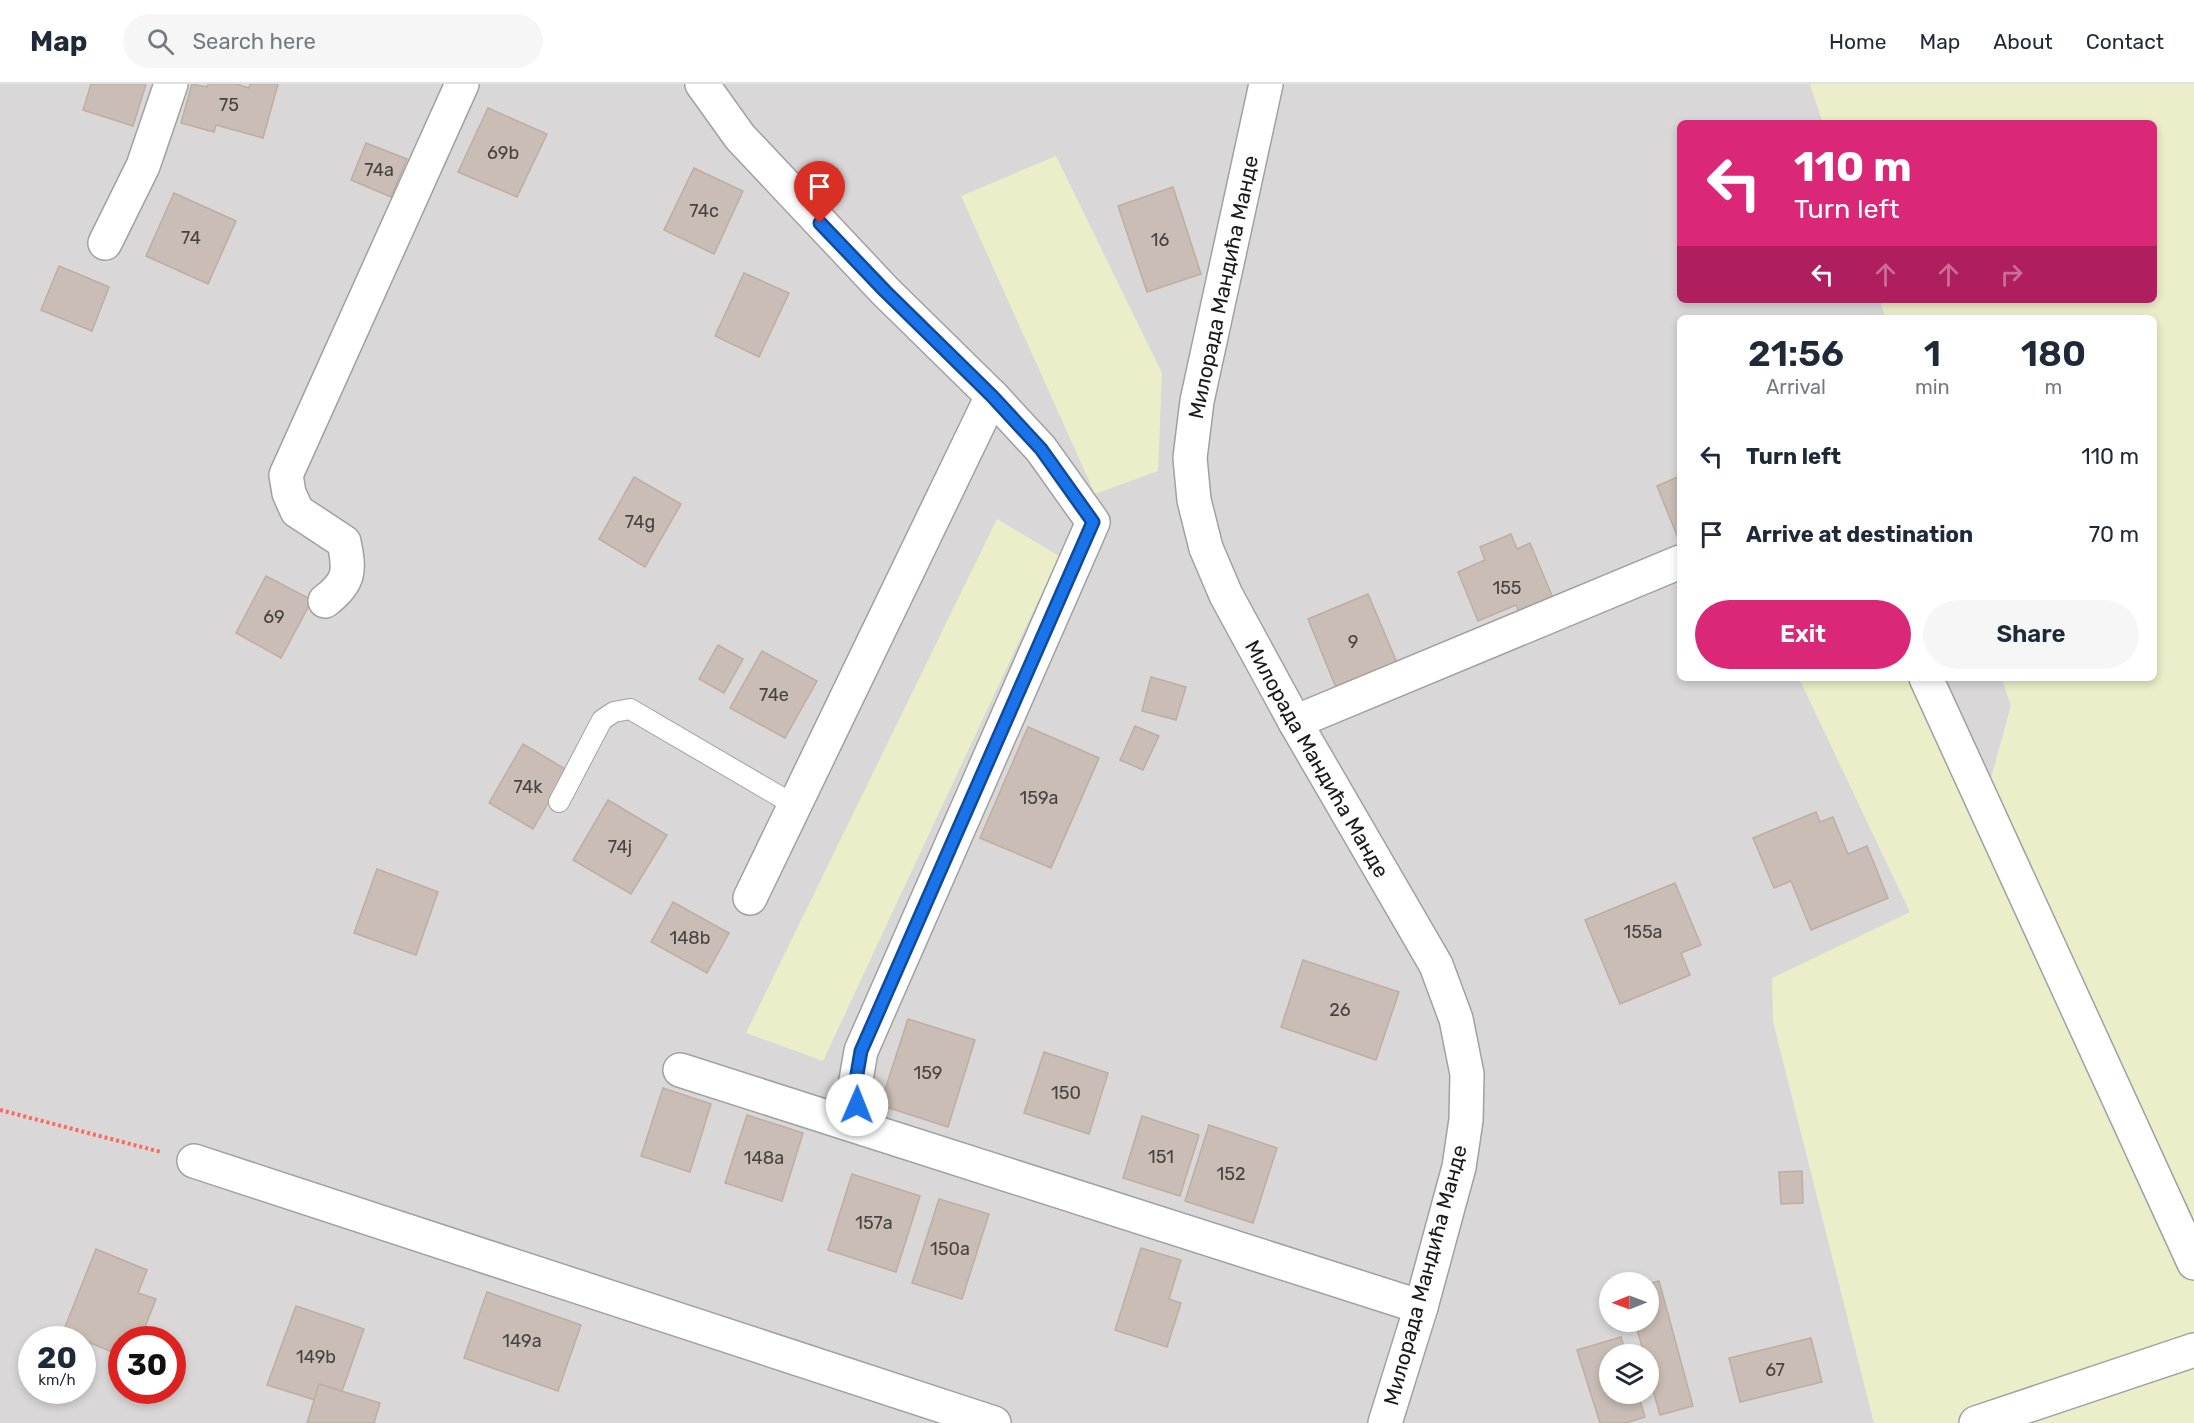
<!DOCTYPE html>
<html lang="en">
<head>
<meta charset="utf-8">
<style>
  :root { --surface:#fff; --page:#f6f6f7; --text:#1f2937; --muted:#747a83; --line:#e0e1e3; --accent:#db2777 }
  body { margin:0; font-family:Rubik,sans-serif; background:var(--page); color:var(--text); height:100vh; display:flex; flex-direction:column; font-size:22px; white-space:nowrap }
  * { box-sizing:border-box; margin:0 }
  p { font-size:20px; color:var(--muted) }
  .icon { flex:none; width:33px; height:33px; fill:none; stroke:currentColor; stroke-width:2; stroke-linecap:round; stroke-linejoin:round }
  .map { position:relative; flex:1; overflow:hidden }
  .sheet { position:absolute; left:1677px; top:231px; width:480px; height:366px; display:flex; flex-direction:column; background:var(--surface); border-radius:9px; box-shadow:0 3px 9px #0003 }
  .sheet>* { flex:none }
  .banner { position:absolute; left:1677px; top:36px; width:480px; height:183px; border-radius:9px; box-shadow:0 3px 9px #0003; background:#db2777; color:#fff; overflow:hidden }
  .needle { width:39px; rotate:269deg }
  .controls { position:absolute; left:1599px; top:1188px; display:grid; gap:12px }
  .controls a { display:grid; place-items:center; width:60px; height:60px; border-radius:50%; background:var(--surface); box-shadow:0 3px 9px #0003; font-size:30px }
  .speed { position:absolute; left:18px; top:1242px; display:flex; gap:12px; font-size:30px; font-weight:700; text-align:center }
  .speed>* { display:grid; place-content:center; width:78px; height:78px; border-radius:50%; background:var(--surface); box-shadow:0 3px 9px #0003; line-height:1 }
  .speed small { font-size:15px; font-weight:400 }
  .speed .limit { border:9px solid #d22; background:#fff; color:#111 }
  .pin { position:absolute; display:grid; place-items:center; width:51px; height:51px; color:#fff; margin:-62px -26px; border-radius:50% 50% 50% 0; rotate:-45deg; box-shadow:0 0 6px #0007 }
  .pin .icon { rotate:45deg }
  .me { position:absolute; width:66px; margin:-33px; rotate:1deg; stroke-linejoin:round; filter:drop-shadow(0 0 4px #0008) }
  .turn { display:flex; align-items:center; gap:21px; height:126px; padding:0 18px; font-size:27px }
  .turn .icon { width:78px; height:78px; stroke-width:2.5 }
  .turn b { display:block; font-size:42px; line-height:51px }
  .lanes { display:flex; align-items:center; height:57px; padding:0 18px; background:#0003; justify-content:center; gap:30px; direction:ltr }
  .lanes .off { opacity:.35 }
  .eta { display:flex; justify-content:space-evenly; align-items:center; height:102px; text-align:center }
  .eta b { font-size:36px; font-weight:600; line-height:42px }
  .cta { display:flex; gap:12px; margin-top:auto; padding:12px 18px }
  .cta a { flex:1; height:69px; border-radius:36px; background:var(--accent); color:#fff; font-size:24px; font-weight:600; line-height:69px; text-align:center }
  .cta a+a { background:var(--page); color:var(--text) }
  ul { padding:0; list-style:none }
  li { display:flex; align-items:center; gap:18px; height:78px; padding:0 18px }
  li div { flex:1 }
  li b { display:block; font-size:22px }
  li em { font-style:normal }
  header { display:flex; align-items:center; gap:36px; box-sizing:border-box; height:84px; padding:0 30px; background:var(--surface); border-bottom:2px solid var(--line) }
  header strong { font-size:28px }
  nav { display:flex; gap:33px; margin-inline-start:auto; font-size:21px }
  .search { width:420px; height:54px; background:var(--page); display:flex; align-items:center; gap:15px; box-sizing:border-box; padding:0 21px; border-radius:33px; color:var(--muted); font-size:22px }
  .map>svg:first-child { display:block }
</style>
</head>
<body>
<header>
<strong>Map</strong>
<div class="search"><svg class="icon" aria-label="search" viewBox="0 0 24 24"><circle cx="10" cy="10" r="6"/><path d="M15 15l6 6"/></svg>Search here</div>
<nav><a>Home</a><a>Map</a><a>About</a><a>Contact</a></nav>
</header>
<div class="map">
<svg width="2194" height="1339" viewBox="0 0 2194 1339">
  <rect width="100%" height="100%" fill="#ede8df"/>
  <g fill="#d9d7d7" fill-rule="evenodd">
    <path d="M0,0h1810l13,39h-143v177h200l6,18h-206v360h119l111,234 -137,109 101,402h-1874zM1610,1198h38v40h-38zM32,1256h50v50h-50zM122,1256h50v50h-50zM1610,1270h38v40h-38z"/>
    <path d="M1925,594h77l9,27 -30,110z"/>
  </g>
  <g fill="#ecedc9">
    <path d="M1810,0h384v1339h-320l-101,-402 -1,-43 138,-66 -111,-234h126l57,135 29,-107 -9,-28h152v-360h-268l-6,-18h274v-177h-331z"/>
    <path d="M1056,72l106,217 -4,98 -63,23 -134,-298z"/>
    <path d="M997,435l62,37 -236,505 -77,-28z"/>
  </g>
  <g fill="#c9bdb5" stroke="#bfada1" stroke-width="1.5">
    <path d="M91,0h55l-13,42 -50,-16z"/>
    <path d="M192,0l15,3 1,-3h28l13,4 1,-4h28l-15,54 -47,-13 -2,7 -33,-9z"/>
    <path d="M488,24l59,26 -30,63 -59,-25z"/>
    <path d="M366,59l41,16 -16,38 -40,-17z"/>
    <path d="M694,84l49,23 -29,63 -50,-24z"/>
    <path d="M1173,103l28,87 -54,18 -29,-86z"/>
    <path d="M174,109l62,28 -28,63 -62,-28z"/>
    <path d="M59,182l50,21 -17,44 -51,-21z"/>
    <path d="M744,189l45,20 -30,64 -44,-21z"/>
    <path d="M1680,392v61l-2,1 -21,-52z"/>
    <path d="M634,393l47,27 -36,63 -46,-28z"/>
    <path d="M1511,450l6,15 13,-6 26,62 -34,14 -6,-14 -38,16 -20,-49 27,-12 -5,-13z"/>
    <path d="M266,492l46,24 -31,58 -45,-25z"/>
    <path d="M1368,510l30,71 -61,25 -29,-71z"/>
    <path d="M718,561l25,14 -19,34 -25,-14z"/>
    <path d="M762,567l55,30 -32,57 -55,-30z"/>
    <path d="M1151,593l35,10 -10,33 -34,-9z"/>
    <path d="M1135,642l24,10 -16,34 -23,-10z"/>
    <path d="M1028,643l71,31 -48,110 -71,-30z"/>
    <path d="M523,660l44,26 -34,59 -44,-26z"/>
    <path d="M608,716l59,35 -36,59 -58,-34z"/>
    <path d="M1816,728l4,10 13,-5 15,37 19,-8 21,52 -77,32 -20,-49 -17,7 -21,-50z"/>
    <path d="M377,785l61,23 -22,63 -62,-22z"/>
    <path d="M1675,799l26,62 -20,8 9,22 -70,29 -35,-84z"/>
    <path d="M673,818l56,31 -22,40 -56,-31z"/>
    <path d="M1303,876l96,32 -23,68 -95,-33z"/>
    <path d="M908,935l67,21 -27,87 -68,-22z"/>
    <path d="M1044,968l64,21 -19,61 -65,-21z"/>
    <path d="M663,1004l48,16 -21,68 -49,-16z"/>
    <path d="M747,1031l56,18 -21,68 -57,-18z"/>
    <path d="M1142,1032l57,19 -19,61 -57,-18z"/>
    <path d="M1209,1041l68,23 -24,75 -68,-22z"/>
    <path d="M1802,1087l1,32 -22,1 -2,-32z"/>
    <path d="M852,1090l68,22 -24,76 -68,-22z"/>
    <path d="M939,1115l50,15 -27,85 -50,-16z"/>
    <path d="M1141,1164l40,12 -12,39 12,4 -14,44 -52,-17z"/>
    <path d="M96,1165l51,21 -9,23 18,6 -16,41h-18v16l-59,-24z"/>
    <path d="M1659,1197l34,125 -33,9 -12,-43v-18h-4l-9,-32h13v-38z"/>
    <path d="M487,1208l94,33 -23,66 -94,-33z"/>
    <path d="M296,1222l68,23 -22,62 -23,-7 -4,16 -48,-15z"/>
    <path d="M1621,1253l5,17h-16v40h28l7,23 -19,6h-26l-23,-73z"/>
    <path d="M1811,1254l11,44 -82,20 -11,-44z"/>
    <path d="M319,1300l61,19 -6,20h-67z"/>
  </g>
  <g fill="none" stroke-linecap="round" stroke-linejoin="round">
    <defs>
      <path id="lane" d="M559,718l43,-82 12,-8 16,-3 166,97"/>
      <g id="street">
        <path d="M702,0l38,53 145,154 107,105 49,53 52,73 -232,529 -5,29 1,25 8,24"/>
        <path id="s1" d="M1266,0l-69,317 -7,57 4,42 12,48 20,47 69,127 141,243 20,54 11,55 -1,46 -7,47 -38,140 -36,116"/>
        <path d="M105,159l38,-77 28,-82"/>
        <path d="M325,517c25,-19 25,-30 19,-59l-47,-31 -8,-18 -3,-18 176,-391"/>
        <path d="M1926,594l268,585"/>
        <path d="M1295,638l385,-160"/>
        <path d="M750,814l242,-502"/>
        <path d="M680,986l741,237"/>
        <path d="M194,1077l800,262"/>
        <path d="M1976,1339l218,-73"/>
      </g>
    </defs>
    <use href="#lane" stroke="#a1a1a1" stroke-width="22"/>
    <use href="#street" stroke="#a1a1a1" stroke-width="36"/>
    <path stroke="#ff675e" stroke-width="4" stroke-dasharray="3 3" stroke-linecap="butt" d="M0,1026l161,42"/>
    <use href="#lane" stroke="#fff" stroke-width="20"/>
    <use href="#street" stroke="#fff" stroke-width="33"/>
  </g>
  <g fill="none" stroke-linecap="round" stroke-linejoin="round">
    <defs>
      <path id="route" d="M820,139l65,68 107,105 49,53 52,73 -232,529 -5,29 1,25"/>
    </defs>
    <use href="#route" stroke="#114b97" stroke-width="15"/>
    <use href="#route" stroke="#1a73e8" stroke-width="10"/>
  </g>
  <g text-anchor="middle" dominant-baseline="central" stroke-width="5" stroke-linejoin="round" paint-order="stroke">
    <g font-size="18" fill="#464341">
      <text x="229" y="21">75</text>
      <text x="503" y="69">69b</text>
      <text x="379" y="86">74a</text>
      <text x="704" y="127">74c</text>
      <text x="191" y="154">74</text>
      <text x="1160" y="156">16</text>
      <text x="640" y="438">74g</text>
      <text x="1507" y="504">155</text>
      <text x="274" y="533">69</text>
      <text x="1353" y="558">9</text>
      <text x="774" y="611">74e</text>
      <text x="528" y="703">74k</text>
      <text x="1039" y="714">159a</text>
      <text x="620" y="763">74j</text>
      <text x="1643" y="848">155a</text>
      <text x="690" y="854">148b</text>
      <text x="1340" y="926">26</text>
      <text x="928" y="989">159</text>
      <text x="1066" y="1009">150</text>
      <text x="1161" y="1073">151</text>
      <text x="764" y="1074">148a</text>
      <text x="1231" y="1090">152</text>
      <text x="874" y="1139">157a</text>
      <text x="950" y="1165">150a</text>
      <text x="522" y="1257">149a</text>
      <text x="316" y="1273">149b</text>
      <text x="1775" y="1286">67</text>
    </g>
    <g font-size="21" fill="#1a1a1a" stroke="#fff">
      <text transform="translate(1223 203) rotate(-78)">Милорада Мандића Манде</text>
      <text stroke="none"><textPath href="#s1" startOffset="712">Милорада Мандића Манде</textPath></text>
      <text transform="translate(1425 1191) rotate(-75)">Милорада Мандића Манде</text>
    </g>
  </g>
</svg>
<div class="controls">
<a><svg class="needle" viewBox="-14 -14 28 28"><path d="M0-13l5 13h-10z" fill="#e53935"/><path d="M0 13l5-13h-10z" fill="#747a83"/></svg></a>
<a><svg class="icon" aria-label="layers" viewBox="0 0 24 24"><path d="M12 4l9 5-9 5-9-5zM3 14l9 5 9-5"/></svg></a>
</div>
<div class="speed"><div>20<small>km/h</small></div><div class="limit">30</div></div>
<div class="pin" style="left:820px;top:139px;background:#d93025"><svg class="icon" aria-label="arrive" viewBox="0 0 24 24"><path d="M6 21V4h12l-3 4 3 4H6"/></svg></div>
<svg class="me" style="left:857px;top:1021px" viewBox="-20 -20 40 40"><circle r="19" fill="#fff"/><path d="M0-13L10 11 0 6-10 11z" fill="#1a73e8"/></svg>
<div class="banner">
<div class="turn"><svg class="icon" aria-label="left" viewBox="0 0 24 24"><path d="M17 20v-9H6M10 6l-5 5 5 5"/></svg><div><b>110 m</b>Turn left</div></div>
<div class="lanes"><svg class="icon" aria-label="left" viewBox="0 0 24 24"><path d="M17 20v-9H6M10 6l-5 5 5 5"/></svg><svg class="icon off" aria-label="ahead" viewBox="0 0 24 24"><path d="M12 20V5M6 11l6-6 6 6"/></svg><svg class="icon off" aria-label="ahead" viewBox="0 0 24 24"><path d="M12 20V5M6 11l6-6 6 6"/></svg><svg class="icon off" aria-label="right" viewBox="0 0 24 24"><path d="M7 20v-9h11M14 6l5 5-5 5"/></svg></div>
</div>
<section class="sheet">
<div class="eta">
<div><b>21:56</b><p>Arrival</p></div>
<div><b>1</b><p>min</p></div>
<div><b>180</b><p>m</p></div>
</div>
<ul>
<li><svg class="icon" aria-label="left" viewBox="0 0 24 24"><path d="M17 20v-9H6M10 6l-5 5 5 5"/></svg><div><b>Turn left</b></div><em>110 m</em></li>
<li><svg class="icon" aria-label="arrive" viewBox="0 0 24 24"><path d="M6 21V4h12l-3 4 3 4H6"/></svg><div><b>Arrive at destination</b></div><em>70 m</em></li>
</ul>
<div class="cta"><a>Exit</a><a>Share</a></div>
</section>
</div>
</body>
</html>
